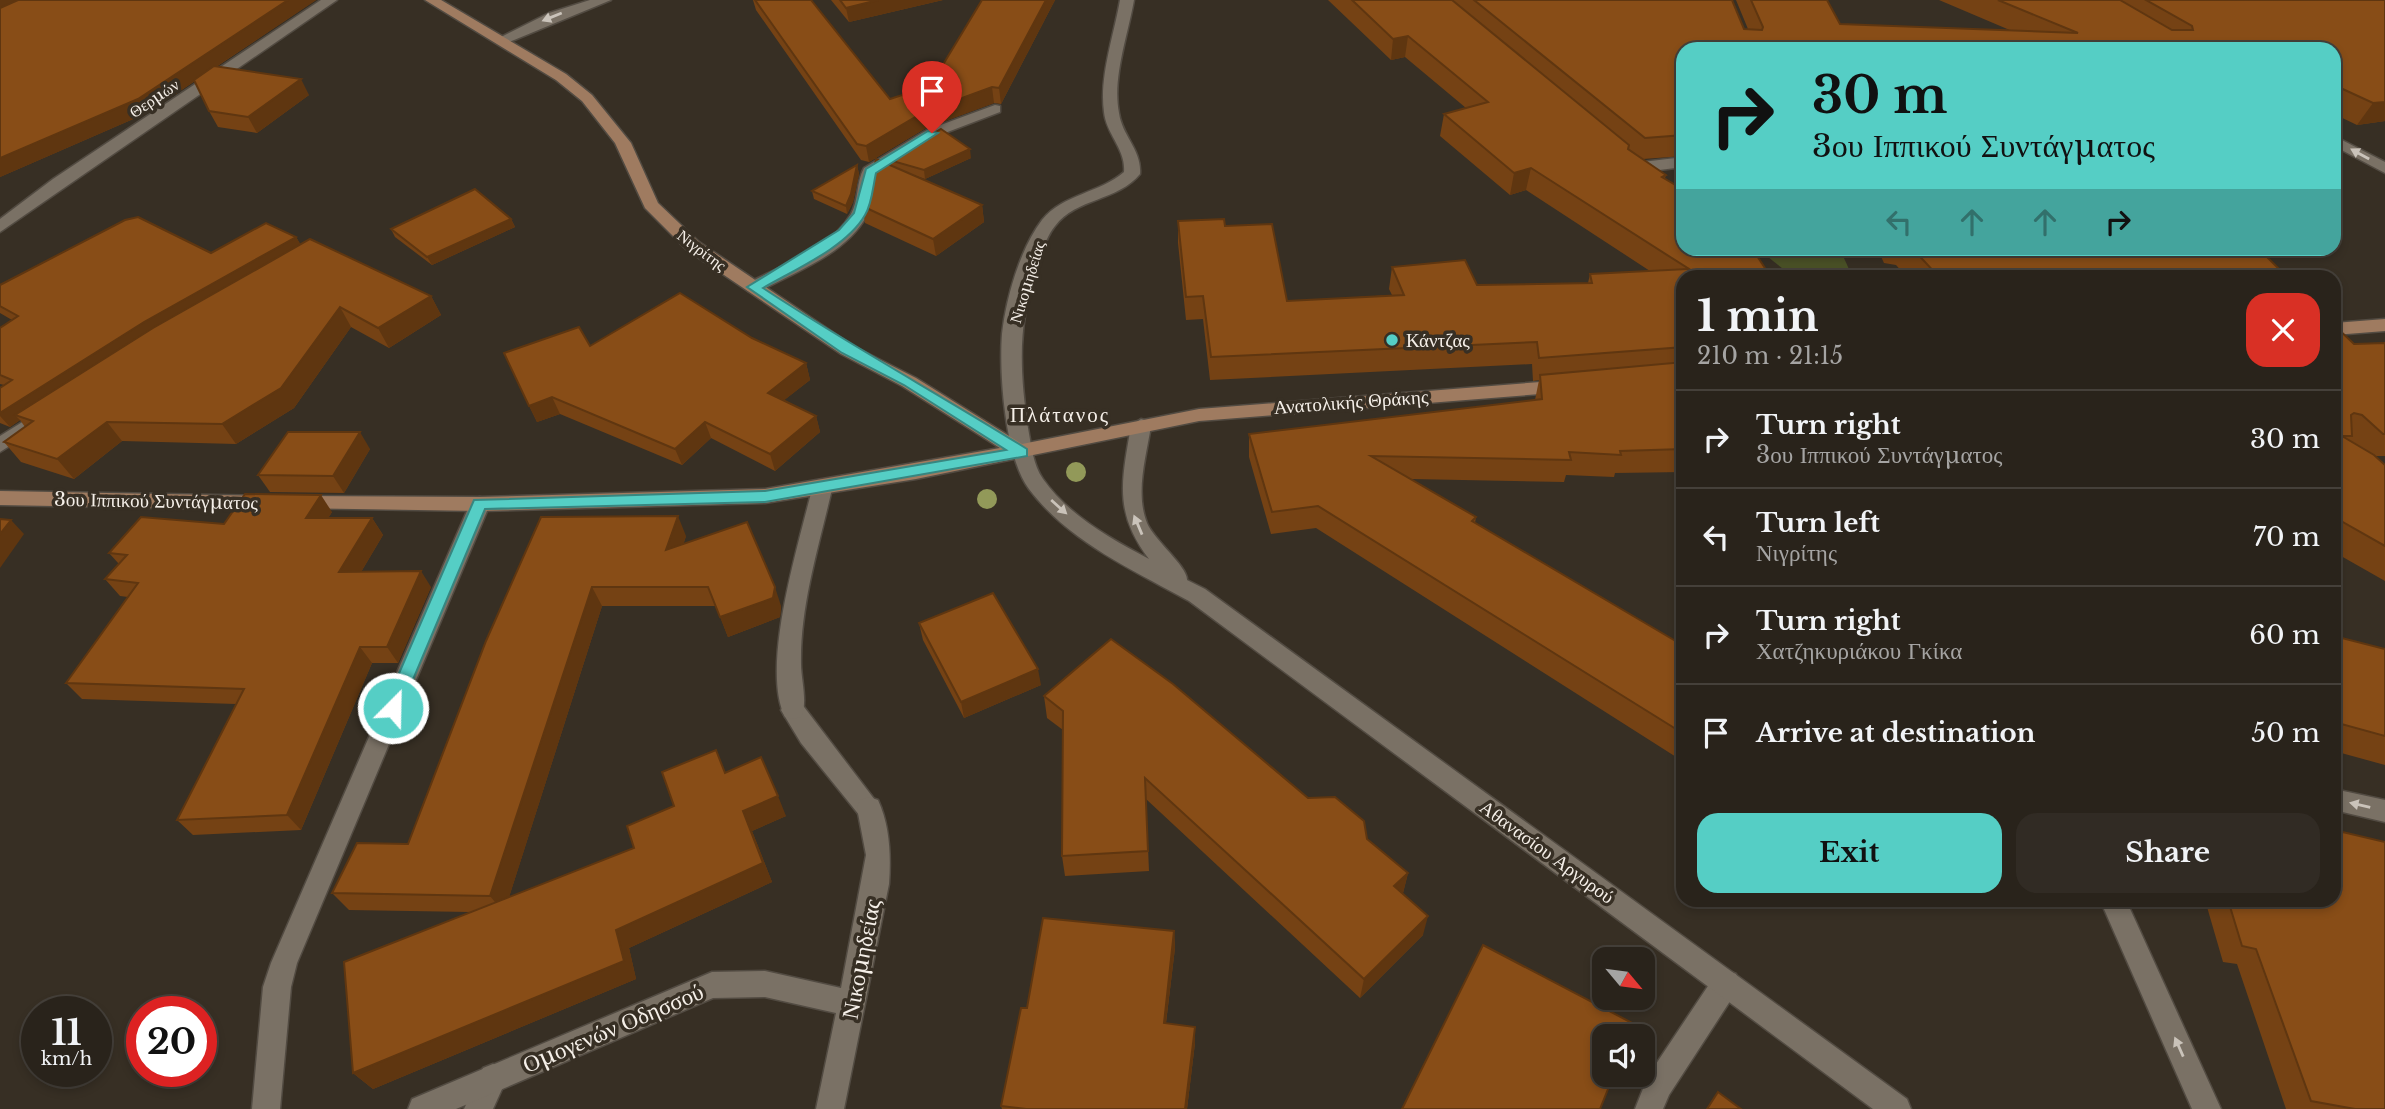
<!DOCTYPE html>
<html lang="en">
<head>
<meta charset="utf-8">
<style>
  :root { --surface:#29231b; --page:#312b24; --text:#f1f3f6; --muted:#a5a4a3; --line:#45403a; --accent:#55cec5 }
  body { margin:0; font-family:"Libre Baskerville",serif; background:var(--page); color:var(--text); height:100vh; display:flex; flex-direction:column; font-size:26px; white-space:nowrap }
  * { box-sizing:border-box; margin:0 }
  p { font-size:23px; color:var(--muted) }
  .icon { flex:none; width:38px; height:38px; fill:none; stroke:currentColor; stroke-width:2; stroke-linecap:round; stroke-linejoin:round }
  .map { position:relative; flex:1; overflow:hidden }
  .sheet { position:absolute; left:1676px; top:270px; width:665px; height:637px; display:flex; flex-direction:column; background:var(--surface); border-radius:21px; box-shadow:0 4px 10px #0003,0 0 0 2px var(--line) }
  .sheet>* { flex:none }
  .banner { position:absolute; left:1676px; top:42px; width:665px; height:214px; border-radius:21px; box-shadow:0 4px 10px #0003,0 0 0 2px var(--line); background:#55cec5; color:#111; overflow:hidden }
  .needle { width:46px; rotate:119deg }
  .tools { position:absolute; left:1592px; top:947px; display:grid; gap:14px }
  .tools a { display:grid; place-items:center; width:63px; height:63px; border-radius:14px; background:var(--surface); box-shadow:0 4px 10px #0003,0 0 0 2px var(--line); font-size:35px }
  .speed { position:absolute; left:21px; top:996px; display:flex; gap:14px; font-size:35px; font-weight:700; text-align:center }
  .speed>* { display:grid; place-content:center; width:91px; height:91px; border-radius:50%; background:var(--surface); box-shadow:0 4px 10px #0003,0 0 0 2px var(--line); line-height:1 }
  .speed small { font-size:18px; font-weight:400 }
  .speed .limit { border:10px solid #d22; background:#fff; color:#111 }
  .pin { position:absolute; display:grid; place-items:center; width:60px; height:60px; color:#fff; margin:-72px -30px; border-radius:50% 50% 50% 0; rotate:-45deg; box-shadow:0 0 7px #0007 }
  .pin .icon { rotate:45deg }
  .me { position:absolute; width:77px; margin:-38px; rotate:23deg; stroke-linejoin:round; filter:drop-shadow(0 0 5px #0008) }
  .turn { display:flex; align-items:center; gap:24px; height:147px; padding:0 21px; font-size:32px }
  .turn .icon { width:91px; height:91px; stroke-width:2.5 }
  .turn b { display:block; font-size:49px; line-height:60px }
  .lanes { display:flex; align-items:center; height:66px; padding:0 21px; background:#0003; justify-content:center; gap:35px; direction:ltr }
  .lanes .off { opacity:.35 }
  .round { display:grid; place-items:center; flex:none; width:74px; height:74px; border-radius:21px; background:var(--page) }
  .summary { display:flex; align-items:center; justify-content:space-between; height:119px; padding:0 21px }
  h1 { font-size:42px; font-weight:700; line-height:52px }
  .action { display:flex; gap:14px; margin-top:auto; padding:14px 21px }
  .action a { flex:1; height:80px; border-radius:21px; background:var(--accent); color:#111; font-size:28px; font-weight:700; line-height:80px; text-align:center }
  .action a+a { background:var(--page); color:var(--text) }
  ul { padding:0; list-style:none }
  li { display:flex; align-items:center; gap:21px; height:98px; padding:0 21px; border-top:2px solid var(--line) }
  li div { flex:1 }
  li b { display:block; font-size:26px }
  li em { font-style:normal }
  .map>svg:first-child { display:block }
</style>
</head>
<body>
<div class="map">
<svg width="2385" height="1109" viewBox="0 0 2385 1109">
  <rect width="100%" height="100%" fill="#372f24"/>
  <path fill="#4b5227" d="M1758,249h82l12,27h-60z"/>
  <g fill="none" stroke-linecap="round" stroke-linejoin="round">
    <defs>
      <g id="lane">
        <path d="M480,497l7,2 3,5 -193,459 -6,24 -11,122h-28l11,-122 8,-24 199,-459 3,-5z"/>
        <path d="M793,701l8,2 80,105 -3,8 -9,3 -9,-3 -59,-73 -20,-33 4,-7z"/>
        <path d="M1726,970l10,4 3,9 -3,9 -67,103 -6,14h-28l13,-33 68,-102z"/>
        <path d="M493,1064l10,4 4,10 -14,31h-29l19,-41z"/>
      </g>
      <g id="street">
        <path d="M321,0h16l-337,232v-13l53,-40z"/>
        <path d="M590,0h21l-104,43 -12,-3 54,-27z"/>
        <path d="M1120,0h14c-6,35 -22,78 -15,113 3,23 23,37 21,61 -22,27 -64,24 -85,52 -9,11 -13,26 -18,39 -19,58 -18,103 -9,163 3,16 5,37 15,51 25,36 68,60 106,80 -36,-47 -27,-79 -18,-133l10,-7 7,2 3,5c-5,31 -16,67 -4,97 7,17 41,44 40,57l18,9 702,510 4,10h-38l-684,-508c-56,-31 -120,-59 -160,-112 -24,-32 -30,-115 -27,-155 4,-36 18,-85 40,-114 21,-26 58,-27 82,-48 2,-23 -18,-38 -20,-60 -5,-35 10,-77 16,-112z"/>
        <path d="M995,105l5,1v6l-63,24 -60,38c-4,12 -3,25 -8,37 -18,41 -72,60 -109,80h-12l-3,-4 3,-4c33,-17 83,-34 103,-69 8,-14 5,-32 13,-46l63,-38z"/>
        <path d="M2334,136l51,26v11l-51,-27z"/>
        <path d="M1684,157v10l-50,6 -8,-5 8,-5z"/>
        <path d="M48,406l7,1 3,5 -3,5 -55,35v-16z"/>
        <path d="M822,482l10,7c-13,57 -32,116 -31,175 0,15 7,39 0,53l-8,2 -8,-2c-25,-50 14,-174 27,-228z"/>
        <path d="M2334,789l51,11v22l-51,-12z"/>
        <path d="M869,797l9,3c12,26 13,56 11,84l-45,225h-28l20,-96 -71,-16 -52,1 -257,111h-48l4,-10 300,-127 53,-1 76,17 25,-133 -9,-47 3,-8z"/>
        <path d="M2100,900h26l95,209h-29z"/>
      </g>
      <g id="secondary">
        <path d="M425,0h16l125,74 26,21 39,48 27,60 41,39 154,104 63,32 106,66 177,-35 367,-29 9,6 -9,6 -367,29 -283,58 -151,24 -285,8 -189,-3 -3,-5 10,-7 182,1 285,-8 235,-41 -98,-62 -61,-32 -154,-104 -42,-42 -30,-65 -33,-42 -26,-21z"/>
        <path d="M2385,319v12l-51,4v-12z"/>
        <path d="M0,491l266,5 10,7 -10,7 -266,-5z"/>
      </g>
    </defs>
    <use href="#lane" stroke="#524b42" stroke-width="3"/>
    <use href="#street" stroke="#524b42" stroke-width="3"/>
    <use href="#secondary" stroke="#524b42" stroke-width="3"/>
    <use href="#lane" fill="#7a7165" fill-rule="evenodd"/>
    <use href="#street" fill="#7a7165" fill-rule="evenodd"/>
    <use href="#secondary" fill="#9f7b60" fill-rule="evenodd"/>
  </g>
  <g fill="#929959">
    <circle cx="1076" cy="472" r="10"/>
    <circle cx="987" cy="499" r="10"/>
  </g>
  <g fill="#754214">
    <path d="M0,0h316l-100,67 93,28 -52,38 -39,-6 -9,-16 -14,-30 -48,32 -147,64z"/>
    <path d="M753,0h58l79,99 28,7 64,-106h73l-54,104 -7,-1 -68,25 -57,34 -8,-2 -105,-150z"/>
    <path d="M831,0h112l-94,22z"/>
    <path d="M1328,0h404l12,29h4l-12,-29h91l13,24 172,7 -73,-31h446v121l-28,4 -23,-11v-65h-650v107l-41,3 23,16 -1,3 19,70h68l-68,28v196l-69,1 -1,4 -48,-2 -2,7 -153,-3 65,38 -1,6 209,123v116l-368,-234 -45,6 -22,-77v-23l286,-34 4,-20 -6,1 -1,-17 -322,16 -7,-61 -17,1 -8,-77v-22l47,5 62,75 105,-6 -3,-6 3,-22 85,18 111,-2 2,-9 60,-3 -124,-81 -16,5 -70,-59 4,-22 22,-6 -61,-51 -14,3z"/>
    <path d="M971,158l-46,21 -15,-5 72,31 2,17 -48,34 -71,-33 -3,-17 28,-40 -1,-6z"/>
    <path d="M857,165l2,9 -6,28 -6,12 -33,-15 -2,-8z"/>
    <path d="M511,219l4,8 -83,38 -37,-28 -4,-8z"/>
    <path d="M296,237l4,7 131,52 10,19 -52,33 -38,-21 -57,81 -58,36 -114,-3 -48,38 -53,-17 -17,-20 21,-15 -5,-7 -10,7 -10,-4v-35l4,-3 -4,-1v-56l12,-8 -12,-7v-28l211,-32z"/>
    <path d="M1877,248h381l28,28h-380l-10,-11 -12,-2z"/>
    <path d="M2334,325l20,19 31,-1v113h-10l10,9v116l-51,-29z"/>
    <path d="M752,338l54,25 4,17 -26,20 32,16 4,16 -45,39 -64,-33 -29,27 -122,-51 -23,8 -33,-69z"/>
    <path d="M370,449l-26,44 -74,-1 -12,-17z"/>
    <path d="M332,512l-4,6h44l11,17 -22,37 70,15 -33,76h-26l-71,167 -108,5 -16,-15 59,-116 -154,-5 -16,-16 62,-86 -8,-1 -15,-17 14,-15 -10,-11 115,-29z"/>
    <path d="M686,536l-3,9 98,61 -1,11 -52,20 -12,-31h-114l-93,291 125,-49 40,-42 52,-34 60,44 -34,15 20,51 -143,66 7,31 -263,110 -20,-16 117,-161 -121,-2 -17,-17 76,-49 78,-203z"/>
    <path d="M919,623l122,62 -77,33 -41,-78z"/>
    <path d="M2334,636l51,13v116l-51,-14z"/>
    <path d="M1044,696l264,102 59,41 41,34 -5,20 20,42 -63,63 -214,-199 3,72 -84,5 -3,-20 1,-126 -16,-12z"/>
    <path d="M1871,900h15l-5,6z"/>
    <path d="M2205,900h129l51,209h-99l-49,-145 -14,-2z"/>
    <path d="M1174,931l1,17 -9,75 29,4v16l-8,66h-185l-1,-3 26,-98z"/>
  </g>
  <g fill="#5f3610">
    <path d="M0,0h32l-32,12z"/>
    <path d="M288,0h28l-169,113 -147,64v-19z"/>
    <path d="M878,0h65l-94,22 -3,-14z"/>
    <path d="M1046,0h9l-54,104 -2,-16z"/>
    <path d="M1408,36l-3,21 -14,3 2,-21z"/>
    <path d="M301,79l8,16 -52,38 -9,-16z"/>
    <path d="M992,87l2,16 -68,25 -57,34 -3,-16 58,-34z"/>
    <path d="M2385,102v19l-28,4 16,-22z"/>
    <path d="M970,149l1,9 -46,21 -1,-9z"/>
    <path d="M857,165l2,9 -6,28 -6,12 -1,-8z"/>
    <path d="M1531,168l-5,22 -16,5 4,-22z"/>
    <path d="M982,205l2,17 -48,34 -3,-17z"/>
    <path d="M511,219l4,8 -83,38 -5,-8z"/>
    <path d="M296,237l8,13 -289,165 5,5 -10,7 -10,-11v-3l144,-91z"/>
    <path d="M431,296l10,19 -52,33 -11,-20z"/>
    <path d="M340,307l11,20 -57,81 -58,36 -14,-20z"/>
    <path d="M806,363l4,17 -37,29 -5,-16z"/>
    <path d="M552,397l8,17 -23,8 -8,-16z"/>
    <path d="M816,416l4,16 -45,39 -5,-17z"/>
    <path d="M107,422l15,19 -48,38 -17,-20z"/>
    <path d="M705,422l6,16 -29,27 -7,-16z"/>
    <path d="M360,432l10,17 -26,44 -11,-17z"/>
    <path d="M321,495l11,17 -14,23 -12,-17z"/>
    <path d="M678,516l8,20 -11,34 -9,-20z"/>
    <path d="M372,518l11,17 -32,54 -12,-17z"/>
    <path d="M11,520l13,14 -24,34v-34z"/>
    <path d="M421,571l10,16 -33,76 -11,-16z"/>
    <path d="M592,587l10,19 -98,307 -14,-17z"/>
    <path d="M775,587l6,19 -1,11 -52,20 -8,-20z"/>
    <path d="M360,647l12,16 -71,167 -14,-15z"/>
    <path d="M1038,669l3,16 -77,33 -3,-16z"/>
    <path d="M778,796l8,20 -34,15 20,51 -143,66 7,31 -263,110 -20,-16 263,-143 127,-119z"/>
    <path d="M1408,873l-5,20 -13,13 4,-20z"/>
    <path d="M1428,916l-5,19 -63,63 4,-19z"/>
    <path d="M1174,931l1,17 -11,91v-16z"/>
    <path d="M1195,1027v16l-8,66h-2z"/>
  </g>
  <g fill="#884d17" stroke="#5f3610" stroke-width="2">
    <path d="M18,0h270l-150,99 -138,59v-150z"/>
    <path d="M755,0h56l79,99 12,-4 16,11 64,-106h64l-47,88 -7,-1 -68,25 -58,34 -9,-2z"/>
    <path d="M840,0h38l-32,8z"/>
    <path d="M1352,0h100l177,145 -1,4 38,26 -4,2 22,13v58h68l18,28h-86v71l-145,11 -2,-16 -326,15 -8,-61 -17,1 -8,-76 46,-2 1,7 47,-2 15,77 117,-6 -12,-28 73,-7 12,25 115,-2 -2,-9 99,-5 -158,-101 -17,5 -70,-59 44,-12 -80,-66 -15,3z"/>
    <path d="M1474,0h258l12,29 18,1 1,-3 -12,-27h76l13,24 238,9 -80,-33h122l52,30h21l-1,-4 -46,-26h239v102l-12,1 -39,-18v-36h-75l-5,-2 -5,2h-565v86l-39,3z"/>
    <path d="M214,66l87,13 -53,38 -39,-6 -15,-31z"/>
    <path d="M941,129l29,20 -46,21 -35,-10z"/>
    <path d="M876,159l106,46 -49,34 -71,-33 8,-15z"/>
    <path d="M857,165l-6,29 -5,12 -34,-15z"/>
    <path d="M475,189l36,30 -84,38 -36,-28z"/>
    <path d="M138,217l73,36 55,-30 30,14 -152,85 -144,91v-25l12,-8 -12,-5v-47l18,-12 -18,-10v-21l125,-65z"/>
    <path d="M310,239l121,57 -53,32 -38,-21 -59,81 -59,36 -115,-2 -50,37 -53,-17 29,-21 -18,-6 138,-87z"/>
    <path d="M1912,248h346l28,28h-348z"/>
    <path d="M680,293l72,45 54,25 -38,30 48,23 -46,38 -65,-32 -30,27 -123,-52 -23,9 -25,-53 75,-26 11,19z"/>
    <path d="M2334,325l20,19 31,-1v91h-2l-21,-19 -8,-2 -3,2 1,21h-10l32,19 11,10v81l-51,-29z"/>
    <path d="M1684,362v87l-64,2 1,4 -52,-3 2,8 -200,-4 105,61 -4,4 212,125v88l-366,-228 -46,6 -23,-78 293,-35 -2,-24z"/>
    <path d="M288,432h72l-27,44 -75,-1z"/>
    <path d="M245,494l76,1 -15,23h66l-33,54 82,-1 -34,76h-27l-73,168 -110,5 67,-131 -178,-6 72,-100 -33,-4 22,-24 -18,-2 32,-36 83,7z"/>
    <path d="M678,516l-12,34 81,-28 28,65 -2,11 -53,19 -12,-30h-116l-102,309 -158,-3 25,-50 51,1 78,-203 55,-124z"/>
    <path d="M0,519l11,1 -11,14z"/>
    <path d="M993,593l45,76 -77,33 -42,-79z"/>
    <path d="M2334,636l51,13v87l-51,-14z"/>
    <path d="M1111,639l62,45 135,114 27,-1 29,24 3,18 41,34 -14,13 34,30 -64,63 -219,-201 3,73 -86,5 1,-145 -19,-15z"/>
    <path d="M716,750l9,23 36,-16 17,39 -35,15 20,52 -147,67 8,31 -271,112 -9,-111 290,-114 -7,-22 47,-20 -12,-34z"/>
    <path d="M2334,830l51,12v267h-30l-44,-8 -55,-152 -14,-3 -14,-46h106z"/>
    <path d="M1043,918l131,13 -10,92 31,4 -10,82h-159l-25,-3 20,-98h6z"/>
    <path d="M1483,945l151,79 -5,12h-24v38h9l-14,35h-198z"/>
    <path d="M1718,1092l23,17h-34z"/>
  </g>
  <defs><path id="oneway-solid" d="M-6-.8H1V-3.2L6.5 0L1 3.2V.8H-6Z" transform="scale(1.75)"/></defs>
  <g fill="#cac3ba">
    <use href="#oneway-solid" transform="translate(552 17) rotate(158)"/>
    <use href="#oneway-solid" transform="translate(2360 154) rotate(-151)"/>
    <use href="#oneway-solid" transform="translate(1059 507) rotate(42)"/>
    <use href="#oneway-solid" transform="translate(1138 525) rotate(-113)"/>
    <use href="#oneway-solid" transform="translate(2360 805) rotate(-167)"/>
    <use href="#oneway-solid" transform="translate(2179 1047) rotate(-114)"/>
  </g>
  <path fill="#55cec5" stroke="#378680" stroke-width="2" d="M928,131l10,2 -62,40c-3,13 -4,31 -11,42 -18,32 -71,55 -102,73 86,57 176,106 264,161v7l-262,46 -280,7 -84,199 -2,5h-13l-2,-5 90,-208 291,-9 241,-41 -102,-65 -62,-32 -95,-66 92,-57 15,-17 12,-44z"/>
  <circle fill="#55cec5" stroke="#372f24" stroke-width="2.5" cx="1392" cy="340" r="7"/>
  <g text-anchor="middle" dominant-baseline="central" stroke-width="7" stroke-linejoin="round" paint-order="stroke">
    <g font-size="16" fill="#f5efe8" stroke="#372f24">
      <text transform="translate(154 98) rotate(-34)">Θερμών</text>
      <text transform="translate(702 250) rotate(37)">Νιγρίτης</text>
      <text transform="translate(1027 282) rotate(-73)">Νικομηδείας</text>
    </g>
    <g font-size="19" fill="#f5efe8" stroke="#372f24" text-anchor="start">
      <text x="1406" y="340">Κάντζας</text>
    </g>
    <g font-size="19" fill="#f5efe8" stroke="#372f24">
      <text transform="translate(1351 402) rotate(-4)">Ανατολικής Θράκης</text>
      <text transform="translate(156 501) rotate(1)">3ου Ιππικού Συντάγματος</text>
      <text transform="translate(1547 852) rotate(36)">Αθανασίου Αργυρού</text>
    </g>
    <g font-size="21" letter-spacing="2" fill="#f5efe8" stroke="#372f24">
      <text x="1060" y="415">Πλάτανος</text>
    </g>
    <g font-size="23" fill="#f5efe8" stroke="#372f24">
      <text transform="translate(861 959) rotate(-79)">Νικομηδείας</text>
      <text transform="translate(613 1028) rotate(-23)">Ομογενών Οδησσού</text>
    </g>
  </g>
</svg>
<div class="tools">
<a><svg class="needle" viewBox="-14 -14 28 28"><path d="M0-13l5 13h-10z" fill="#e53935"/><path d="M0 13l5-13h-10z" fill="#a5a4a3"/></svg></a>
<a><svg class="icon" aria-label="sound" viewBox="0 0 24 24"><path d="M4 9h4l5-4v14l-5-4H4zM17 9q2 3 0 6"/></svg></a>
</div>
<div class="speed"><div>11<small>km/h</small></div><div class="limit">20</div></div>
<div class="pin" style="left:932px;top:133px;background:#d93025"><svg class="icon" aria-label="arrive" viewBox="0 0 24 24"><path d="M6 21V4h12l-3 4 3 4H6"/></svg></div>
<svg class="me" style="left:393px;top:708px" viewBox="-20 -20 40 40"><circle r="17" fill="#55cec5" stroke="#fff" stroke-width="3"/><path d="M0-11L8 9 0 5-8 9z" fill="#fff"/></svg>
<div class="banner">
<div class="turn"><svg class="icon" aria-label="right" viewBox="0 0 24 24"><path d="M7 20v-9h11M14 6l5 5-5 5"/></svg><div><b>30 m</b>3ου Ιππικού Συντάγματος</div></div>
<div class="lanes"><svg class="icon off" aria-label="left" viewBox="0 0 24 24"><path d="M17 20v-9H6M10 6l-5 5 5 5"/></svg><svg class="icon off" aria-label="ahead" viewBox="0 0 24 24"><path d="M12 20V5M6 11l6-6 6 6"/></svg><svg class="icon off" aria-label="ahead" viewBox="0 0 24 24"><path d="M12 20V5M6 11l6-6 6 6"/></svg><svg class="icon" aria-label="right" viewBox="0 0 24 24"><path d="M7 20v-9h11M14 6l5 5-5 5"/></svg></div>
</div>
<section class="sheet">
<div class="summary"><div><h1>1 min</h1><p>210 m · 21:15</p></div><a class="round" style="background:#d93025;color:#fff"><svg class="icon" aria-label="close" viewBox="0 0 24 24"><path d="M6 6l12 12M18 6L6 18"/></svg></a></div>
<ul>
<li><svg class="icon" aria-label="right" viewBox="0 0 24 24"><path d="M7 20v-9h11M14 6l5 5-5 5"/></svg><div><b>Turn right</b><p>3ου Ιππικού Συντάγματος</p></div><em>30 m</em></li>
<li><svg class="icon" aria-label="left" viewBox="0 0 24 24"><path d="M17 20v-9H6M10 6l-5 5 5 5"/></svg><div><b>Turn left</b><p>Νιγρίτης</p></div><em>70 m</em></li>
<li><svg class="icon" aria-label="right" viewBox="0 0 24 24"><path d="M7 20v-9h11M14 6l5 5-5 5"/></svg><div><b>Turn right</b><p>Χατζηκυριάκου Γκίκα</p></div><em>60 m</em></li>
<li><svg class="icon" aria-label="arrive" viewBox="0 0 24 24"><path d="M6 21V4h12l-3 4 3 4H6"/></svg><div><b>Arrive at destination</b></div><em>50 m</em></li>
</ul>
<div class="action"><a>Exit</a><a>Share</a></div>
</section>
</div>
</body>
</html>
